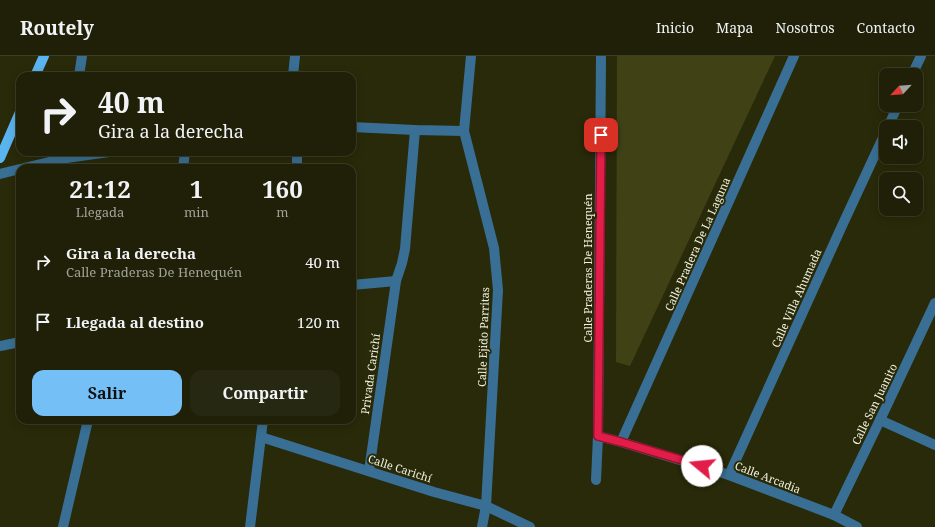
<!DOCTYPE html>
<html lang="es">
<head>
<meta charset="utf-8">
<style>
  :root { --surface:#1f2007; --page:#272811; --text:#f1f3f6; --muted:#a1a39b; --line:#3c3e28; --accent:#74c0f6 }
  body { margin:0; font-family:"Noto Serif",serif; background:var(--page); color:var(--text); height:100vh; display:flex; flex-direction:column; font-size:15px; white-space:nowrap }
  * { box-sizing:border-box; margin:0 }
  p { font-size:13px; color:var(--muted) }
  .icon { flex:none; width:22px; height:22px; fill:none; stroke:currentColor; stroke-width:2; stroke-linecap:round; stroke-linejoin:round }
  .map { position:relative; flex:1; overflow:hidden }
  .sheet { position:absolute; left:16px; top:108px; width:340px; height:260px; display:flex; flex-direction:column; background:var(--surface); border-radius:12px; box-shadow:0 2px 10px #0003,0 0 0 1px var(--line) }
  .sheet>* { flex:none }
  .top-card { position:absolute; left:16px; top:16px; width:340px; height:84px; border-radius:12px; box-shadow:0 2px 10px #0003,0 0 0 1px var(--line); background:#1f2007; color:var(--text); overflow:hidden }
  .needle { width:26px; rotate:244deg }
  .fabs { position:absolute; left:879px; top:12px; display:grid; gap:8px }
  .fabs a { display:grid; place-items:center; width:44px; height:44px; border-radius:8px; background:var(--surface); box-shadow:0 2px 10px #0003,0 0 0 1px var(--line); font-size:20px }
  .pin { position:absolute; display:grid; place-items:center; width:34px; height:34px; color:#fff; margin:-17px; border-radius:8px; box-shadow:0 2px 6px #0006 }
  .me { position:absolute; width:44px; margin:-22px; rotate:287deg; stroke-linejoin:round; filter:drop-shadow(0 0 3px #0008) }
  .turn { display:flex; align-items:center; gap:14px; height:84px; padding:0 16px; font-size:18px }
  .turn .icon { width:52px; height:52px; stroke-width:2.5 }
  .turn b { display:block; font-size:28px; line-height:34px }
  .eta { display:flex; justify-content:space-evenly; align-items:center; height:68px; text-align:center }
  .eta b { font-size:24px; font-weight:700; line-height:28px }
  .button { display:flex; gap:8px; margin-top:auto; padding:8px 16px }
  .button a { flex:1; height:46px; border-radius:12px; background:var(--accent); color:#111; font-size:16px; font-weight:700; line-height:46px; text-align:center }
  .button a+a { background:var(--page); color:var(--text) }
  ul { padding:0; list-style:none }
  li { display:flex; align-items:center; gap:12px; height:60px; padding:0 16px }
  li div { flex:1 }
  li b { display:block; font-size:15px }
  li em { font-style:normal }
  header { display:flex; align-items:center; gap:24px; box-sizing:border-box; height:56px; padding:0 20px; background:var(--surface); border-bottom:1px solid var(--line) }
  header strong { font-size:19px }
  nav { display:flex; gap:22px; margin-inline-start:auto; font-size:14px }
  .map>svg:first-child { display:block }
</style>
</head>
<body>
<header>
<strong>Routely</strong>
<nav><a>Inicio</a><a>Mapa</a><a>Nosotros</a><a>Contacto</a></nav>
</header>
<div class="map">
<svg width="935" height="471" viewBox="0 0 935 471">
  <rect width="100%" height="100%" fill="#292a09"/>
  <path fill="#404216" d="M617,0h158l-145,310 -14,-4z"/>
  <g fill="none" stroke-linecap="round" stroke-linejoin="round">
    <g stroke="#396f94" stroke-width="10">
      <path d="M471,0l-7,75 30,117 4,42 -12,216 -4,21"/>
      <path d="M912,19l9,-19"/>
      <path d="M79,20l3,-20"/>
      <path d="M293,20l2,-20"/>
      <path d="M352,71l63,3 49,1"/>
      <path d="M888,71l10,-22"/>
      <path d="M297,96v16"/>
      <path d="M24,112l42,-10 43,-6"/>
      <path d="M183,112l2,-16"/>
      <path d="M0,118l20,-5"/>
      <path d="M352,229l44,-4"/>
      <path d="M0,290l20,-4"/>
      <path d="M880,364l55,25"/>
      <path d="M598,380l23,6 108,33 105,40 23,12"/>
      <path d="M261,381l173,55 52,14 44,21"/>
      <path d="M621,386l173,-386"/>
      <path d="M369,415l27,-190 6,-18 3,-14 10,-119"/>
      <path d="M729,419l112,-247 45,-97"/>
      <path d="M596,424l2,-44 3,-380"/>
      <path d="M834,459l46,-95 55,-117"/>
      <path d="M63,471l25,-107"/>
      <path d="M250,471l13,-107"/>
    </g>
    <g stroke="#5ab4f0" stroke-width="10">
      <path d="M35,20l9,-20"/>
      <path d="M0,102l20,-46"/>
    </g>
  </g>
  <g fill="none" stroke-linecap="round" stroke-linejoin="round">
    <defs>
      <path id="route" d="M601,79l-3,301 23,6 81,24"/>
    </defs>
    <use href="#route" stroke="#92132f" stroke-width="10"/>
    <use href="#route" stroke="#e11d48" stroke-width="7"/>
  </g>
  <g text-anchor="middle" dominant-baseline="central" stroke-width="4" stroke-linejoin="round" paint-order="stroke">
    <g font-size="11" fill="#f0f1df" stroke="#292a09">
      <text transform="translate(697 188) rotate(-66)">Calle Pradera De La Laguna</text>
      <text transform="translate(587 212) rotate(-90)">Calle Praderas De Henequén</text>
      <text transform="translate(796 242) rotate(-66)">Calle Villa Ahumada</text>
      <text transform="translate(483 281) rotate(-88)">Calle Ejido Parritas</text>
      <text transform="translate(370 318) rotate(-82)">Privada Carichí</text>
      <text transform="translate(874 348) rotate(-64)">Calle San Juanito</text>
      <text transform="translate(400 412) rotate(18)">Calle Carichí</text>
      <text transform="translate(768 421) rotate(21)">Calle Arcadia</text>
    </g>
  </g>
</svg>
<div class="fabs">
<a><svg class="needle" viewBox="-14 -14 28 28"><path d="M0-13l5 13h-10z" fill="#e53935"/><path d="M0 13l5-13h-10z" fill="#a1a39b"/></svg></a>
<a><svg class="icon" aria-label="sound" viewBox="0 0 24 24"><path d="M4 9h4l5-4v14l-5-4H4zM17 9q2 3 0 6"/></svg></a>
<a><svg class="icon" aria-label="search" viewBox="0 0 24 24"><circle cx="10" cy="10" r="6"/><path d="M15 15l6 6"/></svg></a>
</div>
<div class="pin" style="left:601px;top:79px;background:#d93025"><svg class="icon" aria-label="arrive" viewBox="0 0 24 24"><path d="M6 21V4h12l-3 4 3 4H6"/></svg></div>
<svg class="me" style="left:702px;top:410px" viewBox="-20 -20 40 40"><circle r="19" fill="#fff"/><path d="M0-13L10 11 0 6-10 11z" fill="#e11d48"/></svg>
<div class="top-card">
<div class="turn"><svg class="icon" aria-label="right" viewBox="0 0 24 24"><path d="M7 20v-9h11M14 6l5 5-5 5"/></svg><div><b>40 m</b>Gira a la derecha</div></div>
</div>
<section class="sheet">
<div class="eta">
<div><b>21:12</b><p>Llegada</p></div>
<div><b>1</b><p>min</p></div>
<div><b>160</b><p>m</p></div>
</div>
<ul>
<li><svg class="icon" aria-label="right" viewBox="0 0 24 24"><path d="M7 20v-9h11M14 6l5 5-5 5"/></svg><div><b>Gira a la derecha</b><p>Calle Praderas De Henequén</p></div><em>40 m</em></li>
<li><svg class="icon" aria-label="arrive" viewBox="0 0 24 24"><path d="M6 21V4h12l-3 4 3 4H6"/></svg><div><b>Llegada al destino</b></div><em>120 m</em></li>
</ul>
<div class="button"><a>Salir</a><a>Compartir</a></div>
</section>
</div>
</body>
</html>
